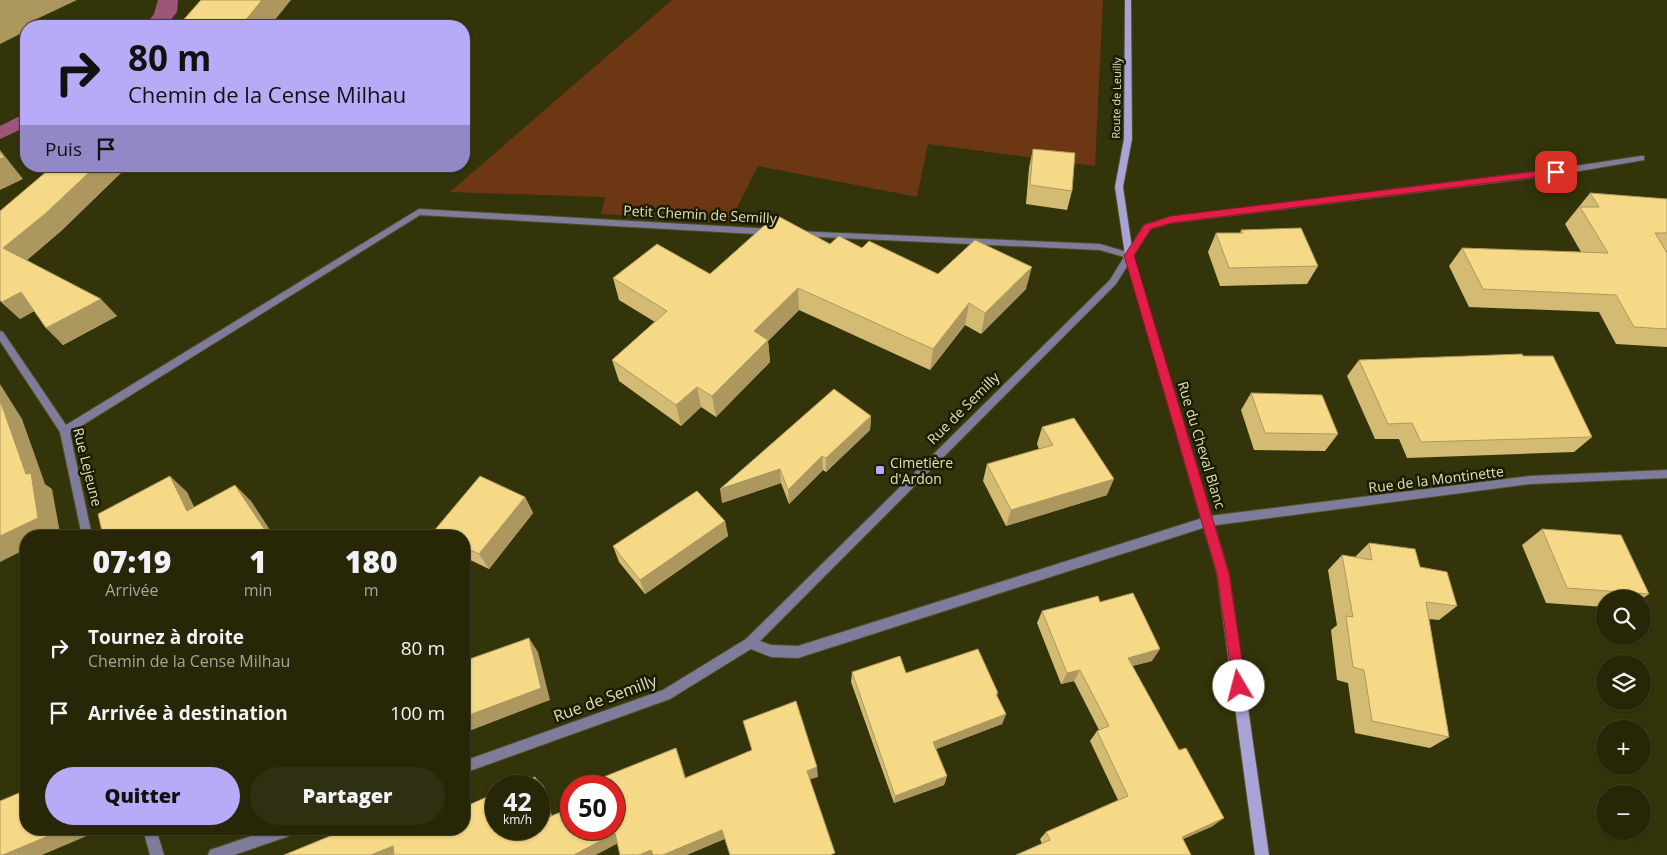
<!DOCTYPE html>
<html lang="fr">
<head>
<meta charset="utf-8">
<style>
  :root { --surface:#272708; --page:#2f2f12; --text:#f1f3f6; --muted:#a4a59c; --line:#434429; --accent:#b7abf8 }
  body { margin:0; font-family:"Open Sans",sans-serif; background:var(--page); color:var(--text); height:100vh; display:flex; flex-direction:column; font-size:19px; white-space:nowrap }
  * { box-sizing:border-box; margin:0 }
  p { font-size:16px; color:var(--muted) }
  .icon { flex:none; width:28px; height:28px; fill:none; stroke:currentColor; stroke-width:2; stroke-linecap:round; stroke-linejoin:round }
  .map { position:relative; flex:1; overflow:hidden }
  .sheet { position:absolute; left:20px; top:530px; width:450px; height:305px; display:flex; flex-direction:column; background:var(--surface); border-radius:20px; box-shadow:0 1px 4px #0004,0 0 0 1px var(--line) }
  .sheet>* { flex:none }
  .top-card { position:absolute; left:20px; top:20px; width:450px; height:152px; border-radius:20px; box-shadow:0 1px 4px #0004,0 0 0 1px var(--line); background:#b7abf8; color:#111; overflow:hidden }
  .fabs { position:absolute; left:1596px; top:590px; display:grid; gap:10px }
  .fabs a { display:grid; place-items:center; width:55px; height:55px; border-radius:50%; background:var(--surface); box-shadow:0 1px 4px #0004,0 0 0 1px var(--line); font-size:25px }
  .speed { position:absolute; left:485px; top:775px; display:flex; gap:10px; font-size:25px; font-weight:700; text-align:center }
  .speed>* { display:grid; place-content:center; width:65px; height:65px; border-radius:50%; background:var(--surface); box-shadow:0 1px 4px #0004,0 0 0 1px var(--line); line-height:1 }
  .speed small { font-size:12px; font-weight:400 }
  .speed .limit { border:8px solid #d22; background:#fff; color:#111 }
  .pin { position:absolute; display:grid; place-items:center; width:42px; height:42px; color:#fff; margin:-21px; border-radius:10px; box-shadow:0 2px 8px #0006 }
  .me { position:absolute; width:55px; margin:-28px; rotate:352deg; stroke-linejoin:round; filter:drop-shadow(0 0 4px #0008) }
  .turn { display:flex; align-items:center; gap:18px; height:105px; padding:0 25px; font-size:22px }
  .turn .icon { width:65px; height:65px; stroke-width:2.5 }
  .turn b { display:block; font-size:35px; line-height:42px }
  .then { display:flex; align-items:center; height:48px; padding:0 25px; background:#0003; gap:10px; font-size:19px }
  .eta { display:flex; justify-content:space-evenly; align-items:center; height:85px; text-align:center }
  .eta b { font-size:30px; font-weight:800; line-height:35px }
  .button { display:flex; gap:10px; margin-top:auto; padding:10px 25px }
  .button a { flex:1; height:58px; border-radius:30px; background:var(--accent); color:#111; font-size:20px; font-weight:800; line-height:58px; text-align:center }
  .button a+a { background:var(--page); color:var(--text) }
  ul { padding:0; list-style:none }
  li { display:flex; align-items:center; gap:15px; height:65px; padding:0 25px }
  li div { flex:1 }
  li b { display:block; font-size:19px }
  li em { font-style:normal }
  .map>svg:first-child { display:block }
</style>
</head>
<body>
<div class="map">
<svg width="1667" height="855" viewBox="0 0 1667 855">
  <rect width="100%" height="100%" fill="#34340a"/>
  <path fill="#6d3713" d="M672,0h431l-8,166 -167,-22 -11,53 -159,-31 -29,57 -128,-9 4,-17 -155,-5z"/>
  <g fill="#9e5579">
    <path d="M158,0h20l-1,12 -11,14h-21l9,-12z"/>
    <path d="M26,113v14l-26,12v-13z"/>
  </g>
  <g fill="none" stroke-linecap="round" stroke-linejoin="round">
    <defs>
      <g id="minor">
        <path d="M1641,156h3v4l-88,15 -385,48 -21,6 -34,55 -356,357 11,4 27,1 411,-130 321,-40 137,-6v8l-137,6 -321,42 -411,132 -27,-1 -20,-8 -81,50 -206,74v-12l199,-71 83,-51 364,-359 14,-23 -24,-7 -303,-14 -3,-1v-4l306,13 27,8 17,-27 27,-8 385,-48z"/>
        <path d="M419,209l353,20 4,3 -4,3 -352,-20 -350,218 22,103h-10l-22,-104 -60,-91v-10l3,1 63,93z"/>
        <path d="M143,829h13l8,26h-14z"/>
        <path d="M272,829h25l-2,5 -61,21h-26l2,-5z"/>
      </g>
      <path id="secondary" d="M1125,0h6l1,139 -9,48 10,68 96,319 40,281h-14l-38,-281 -92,-319 -10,-68 9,-48z"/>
    </defs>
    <use href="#minor" stroke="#4f5026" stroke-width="2"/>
    <use href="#secondary" stroke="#4f5026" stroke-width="2"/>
    <use href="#minor" fill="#7f7b9b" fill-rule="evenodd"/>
    <use href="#secondary" fill="#aaa4d6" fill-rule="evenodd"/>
  </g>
  <g fill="#d4bb74">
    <path d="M1033,149l39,42 -5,19 -41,-6 3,-36z"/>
    <path d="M126,168l-65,63 -34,29 90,56 -54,29 -29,-34 -14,8 -20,-18v-90z"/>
    <path d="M1590,193l77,6v52h-2l2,2v94l-51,-3 -17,-32 -130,-5 -20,-41 13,-18 119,4 -16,-28z"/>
    <path d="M1241,230l77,36 -11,18 -87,2 -12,-34 8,-19h24z"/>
    <path d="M862,248l76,26 88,15 -45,45 -16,-9 -35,45 -131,-60 -31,31 2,21 -54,55 -15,-10 -20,19 -62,-45 -7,-21 43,-38 -36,-22 -6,-22 97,-4z"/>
    <path d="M1523,356l69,81 -18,15 -167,6 -8,-19h-24l-28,-63 12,-16z"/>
    <path d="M1251,393l87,41 -13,17 -71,-1 -13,-40z"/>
    <path d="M871,416l-1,14 -44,42 -3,-2 -34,34 -8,-21 -59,20z"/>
    <path d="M1042,427l65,68 -101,31 -23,-45 4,-17 52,-15 -2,-5z"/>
    <path d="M525,497l8,16 -44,56 -25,-12v-21h-28l-3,-4z"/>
    <path d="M725,521l3,15 -83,58 -26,-32 -6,-16z"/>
    <path d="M1542,529l107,65 -7,5h-37v8l-59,-4 -24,-58z"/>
    <path d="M1369,543l51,24 37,39 -18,14 -10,-1 20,118 -19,11 -75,-15 -7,-50 -11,-3 -6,-50 6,-5 -9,-55 14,-15 13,2z"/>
    <path d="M1100,602l52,59 -20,5 81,160 -30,13 -141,5 -2,-5 6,-7 72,-32 -28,-59 7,-10 2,-1 -25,-49 -13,3 -24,-61 5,-12z"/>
    <path d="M852,672l54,1 92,20 -1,3 9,18 -4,10 -66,25 11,27 -3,9 -50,18 -43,-121z"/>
  </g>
  <g fill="#ac985e">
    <path d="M0,0h77l-49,23 2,3h-4v5l-26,13z"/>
    <path d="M262,0h29l-21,26h-22l-3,-5z"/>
    <path d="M0,150l23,29 -23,11z"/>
    <path d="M96,166h29l1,2 -65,63 -41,35 -17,-18z"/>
    <path d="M1032,267l-6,22 -45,45 4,-21z"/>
    <path d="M798,288l1,22 -31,31 2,21 -54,55 -4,-21 42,-65z"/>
    <path d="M21,292l17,17 -18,10 -18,-17z"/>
    <path d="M101,299l16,17 -54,29 -17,-17z"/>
    <path d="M969,303l-4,22 -35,45 3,-21z"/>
    <path d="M0,384l22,35 23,65 7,5 8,44 -6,3h-28v13l-26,13v-26l26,-62 -26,-74z"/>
    <path d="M697,387l4,20 -20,19 -5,-21z"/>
    <path d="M871,416l-1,14 -44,42v-14z"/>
    <path d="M822,456l1,14 -34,34 -1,-14z"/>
    <path d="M780,469l1,14 -59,20 -2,-14z"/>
    <path d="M170,476l17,16 17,35 -17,-16z"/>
    <path d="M1114,479l-7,16 -101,31 5,-16z"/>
    <path d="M235,485l16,16 23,35h-5z"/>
    <path d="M525,497l8,16 -44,56 -10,-15z"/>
    <path d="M725,521l3,15 -83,58 -5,-14z"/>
    <path d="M529,638l9,14 12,48 -86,33v-16z"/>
    <path d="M1160,649l-8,12 -32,8 8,-11z"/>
    <path d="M1080,670l-6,11 -13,3 6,-11z"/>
    <path d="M1006,714l-4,10 -71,27 2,-9z"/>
    <path d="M676,748l4,11 9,29 -4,-10z"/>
    <path d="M817,767l1,10 -10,3 -1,-9z"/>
    <path d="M947,776l-3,9 -50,18 1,-7z"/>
    <path d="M535,777l9,9 11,41 -9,-9 -7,-27v-5h-1z"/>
    <path d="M1224,818l-11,8 -41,18 10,-7z"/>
    <path d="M65,829h38l-61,26h-39z"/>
    <path d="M722,830l3,9 -38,16h-24z"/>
    <path d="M615,833l7,8 -26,14h-22z"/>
    <path d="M393,846l11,9h-33z"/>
    <path d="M651,850l3,5h-15z"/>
  </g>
  <g fill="#f6d987" stroke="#ac985e">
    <path d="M201,0h61l-17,21h9l-4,5h-72z"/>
    <path d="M1033,149l42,4 -3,38 -42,-6z"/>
    <path d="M0,152l4,5 -4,2z"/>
    <path d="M53,166h43l-51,48 -42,34 98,51 -55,29 -25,-36 -19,10 -2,-2v-89z"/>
    <path d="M1590,193l77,6v34h-12l12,20v76l-33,-2 -18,-32 -133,-6 -21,-41 146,5 -28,-46h19z"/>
    <path d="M776,215l54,29 9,-8 23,12 7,-7 69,33 37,-34 57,27 -47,46 -16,-10 -36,46 -135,-61 -44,43 14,9 -56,56 -15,-9 -21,18 -64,-45 55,-49 -54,-33 44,-34 53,30z"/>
    <path d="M1301,228l17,38 -89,2 -13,-35h27l-2,-3z"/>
    <path d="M1522,354l1,2h30l39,81 -171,5 -9,-19 -24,1 -29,-64z"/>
    <path d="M834,389l37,27 -45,42 -4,-2 -34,34 -8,-21 -60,20z"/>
    <path d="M1251,393l71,2 16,39 -73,-1z"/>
    <path d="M0,400l26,74 5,-1 7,45 -38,18z"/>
    <path d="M1074,418l40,61 -103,31 -24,-46 66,-19 -11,-18z"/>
    <path d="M170,476l17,35 48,-26 34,51h-166l-5,-22z"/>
    <path d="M480,476l45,21 -46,57 -15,-7v-11h-23l-8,-4z"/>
    <path d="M697,491l28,30 -85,59 -27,-34z"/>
    <path d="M1542,529l79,6 28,59 -82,-6z"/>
    <path d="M1369,543l46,6 5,18 27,5 10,34 -31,-4 23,135 -77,-16 -8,-51 -11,-3 -7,-51 7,1 -11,-62 30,5z"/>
    <path d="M1133,593l27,56 -32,9 51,92 7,-2 38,70 -42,19 9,18h-175l34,-15 -4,-8 82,-36 -31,-65 12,-5 -29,-56 -13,3 -25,-62 56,-15 2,6z"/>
    <path d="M529,638l12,50 -77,29v-56z"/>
    <path d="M978,649l20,44 -2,1 10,20 -73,28 14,34 -52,20 -43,-124 48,-16 6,17z"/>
    <path d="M796,701l21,66 -10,4 28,82 -5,2h-100l-8,-25 -59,25h-10l-2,-5 -12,5h-19l-5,-22 -41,22h-180l-1,-9 -22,9h-87l63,-26h117v-22l32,-14v36h43v-38l7,27 25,-10v21h43v-43h-11l-2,-8 75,-30 9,30 67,-28 -9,-29z"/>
    <path d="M535,777l3,9h-26z"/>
    <path d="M26,790v39h39l-62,26h-3v-54z"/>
  </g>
  <path fill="#e11d48" stroke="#92132f" d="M1556,169l5,3 -1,2 -388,49 -21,6 -17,26 95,319 17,112 -2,5 -5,2 -5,-2 -17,-117 -93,-319 2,-2 18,-28 27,-9z"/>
  <rect fill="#b7abf8" stroke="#1b1c00" stroke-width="2" x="875" y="465" width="10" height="10" rx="2.5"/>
  <g text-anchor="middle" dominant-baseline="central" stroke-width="5" stroke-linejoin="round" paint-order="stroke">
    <g font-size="11" fill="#dee0bb" stroke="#1b1c00">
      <text transform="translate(1116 98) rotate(-89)">Route de Leuilly</text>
    </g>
    <g font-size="14" fill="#dee0bb" stroke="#1b1c00">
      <text transform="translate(700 214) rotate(3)">Petit Chemin de Semilly</text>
      <text transform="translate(963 408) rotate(-45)">Rue de Semilly</text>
      <text transform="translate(1202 445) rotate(73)">Rue du Cheval Blanc</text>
      <text transform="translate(88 467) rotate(76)">Rue Lejeune</text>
      <text transform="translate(1436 479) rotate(-7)">Rue de la Montinette</text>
    </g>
    <g font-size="14" fill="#dee0bb" stroke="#1b1c00" text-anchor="start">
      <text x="890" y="462">Cimetière<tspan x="890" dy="16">d'Ardon</tspan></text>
    </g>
    <g font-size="16" fill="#dee0bb" stroke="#1b1c00">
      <text transform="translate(605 698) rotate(-20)">Rue de Semilly</text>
    </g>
  </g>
</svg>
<div class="fabs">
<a><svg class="icon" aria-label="search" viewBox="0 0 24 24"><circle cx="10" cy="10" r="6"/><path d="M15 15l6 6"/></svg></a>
<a><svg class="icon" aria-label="layers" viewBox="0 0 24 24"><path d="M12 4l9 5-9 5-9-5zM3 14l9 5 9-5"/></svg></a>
<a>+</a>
<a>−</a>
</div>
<div class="speed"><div>42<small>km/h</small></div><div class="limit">50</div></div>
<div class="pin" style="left:1556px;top:172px;background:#d93025"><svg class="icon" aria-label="arrive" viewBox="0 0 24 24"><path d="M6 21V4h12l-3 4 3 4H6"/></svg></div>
<svg class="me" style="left:1239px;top:686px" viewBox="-20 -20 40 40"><circle r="19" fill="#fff"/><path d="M0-13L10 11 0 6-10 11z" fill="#e11d48"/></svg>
<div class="top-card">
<div class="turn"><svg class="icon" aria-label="right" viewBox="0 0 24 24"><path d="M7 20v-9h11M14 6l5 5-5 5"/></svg><div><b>80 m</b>Chemin de la Cense Milhau</div></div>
<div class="then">Puis<svg class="icon" aria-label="arrive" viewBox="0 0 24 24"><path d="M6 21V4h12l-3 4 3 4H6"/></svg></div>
</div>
<section class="sheet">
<div class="eta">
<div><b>07:19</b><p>Arrivée</p></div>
<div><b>1</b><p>min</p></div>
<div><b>180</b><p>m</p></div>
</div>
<ul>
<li><svg class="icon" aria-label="right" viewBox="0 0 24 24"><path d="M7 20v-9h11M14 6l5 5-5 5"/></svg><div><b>Tournez à droite</b><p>Chemin de la Cense Milhau</p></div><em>80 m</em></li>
<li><svg class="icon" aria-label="arrive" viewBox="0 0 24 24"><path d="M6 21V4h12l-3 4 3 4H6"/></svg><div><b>Arrivée à destination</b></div><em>100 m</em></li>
</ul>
<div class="button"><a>Quitter</a><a>Partager</a></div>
</section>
</div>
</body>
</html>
